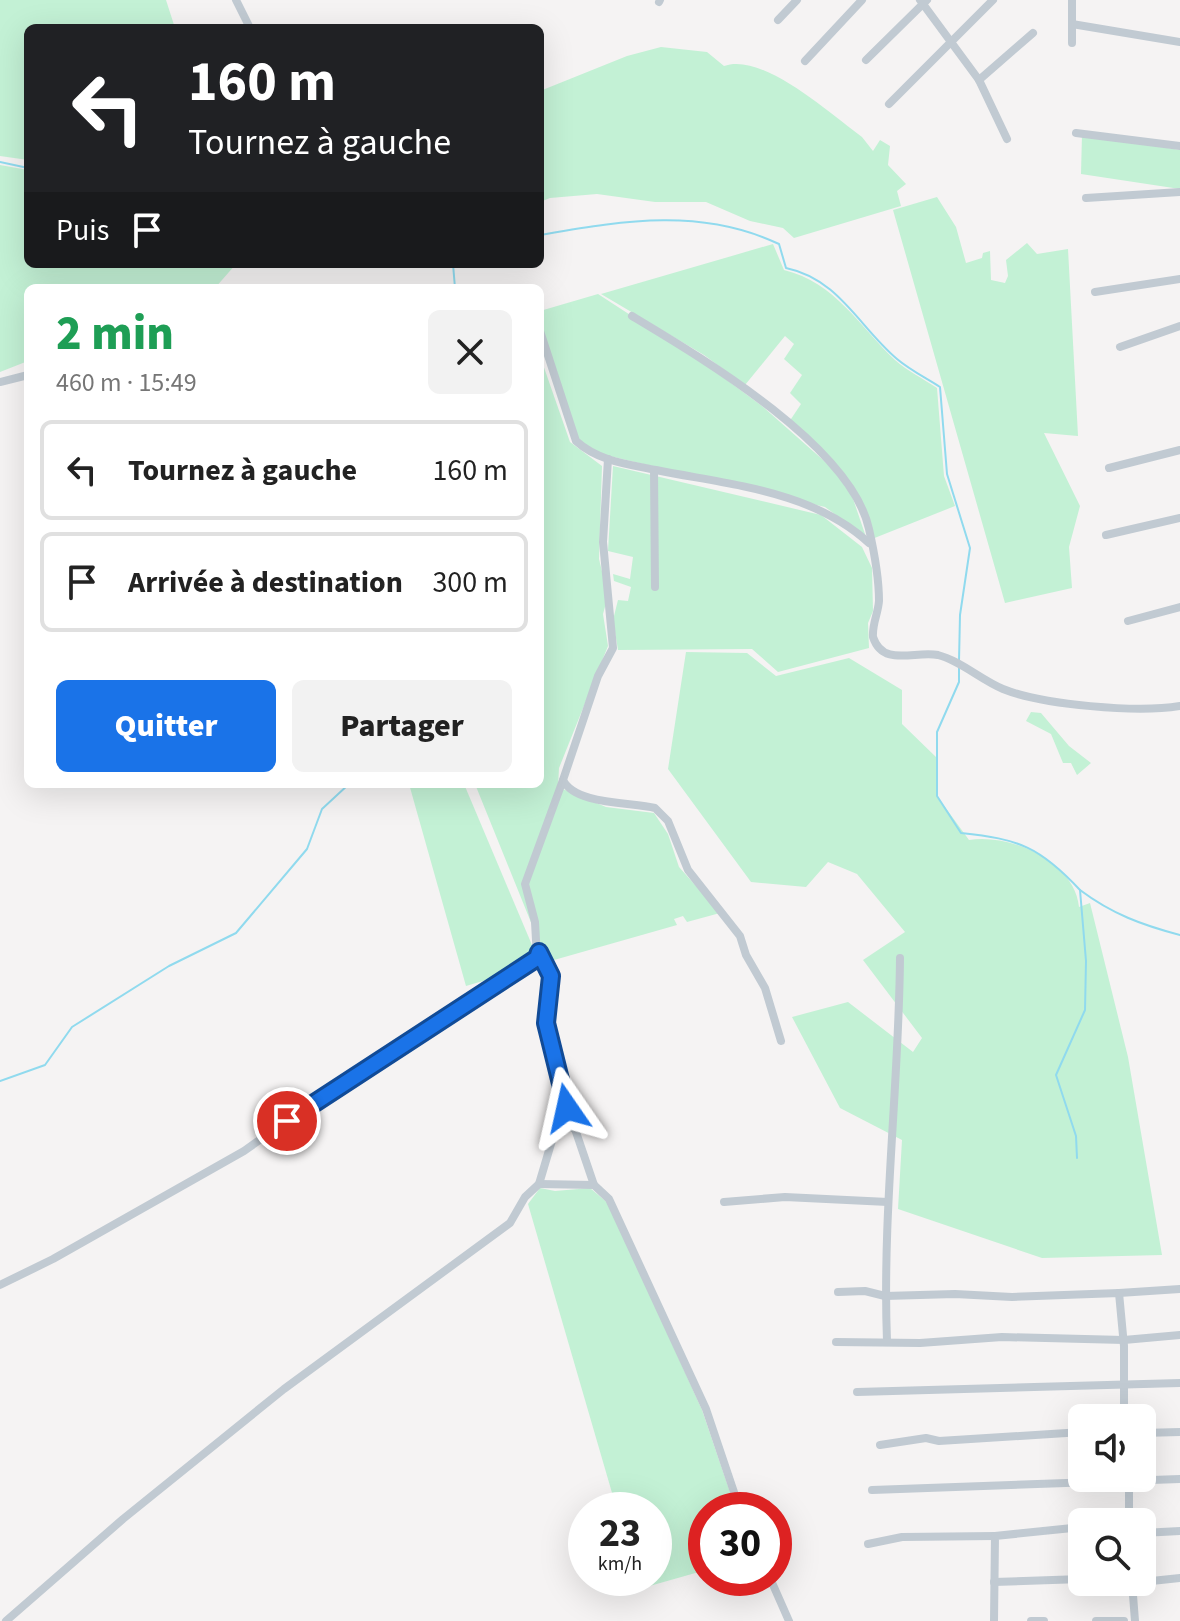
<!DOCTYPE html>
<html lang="fr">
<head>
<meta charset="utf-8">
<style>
  :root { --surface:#fff; --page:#f2f2f2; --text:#222; --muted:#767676; --line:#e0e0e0; --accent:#1a73e8 }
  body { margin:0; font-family:"Source Sans 3",sans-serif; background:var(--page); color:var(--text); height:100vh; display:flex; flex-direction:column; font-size:30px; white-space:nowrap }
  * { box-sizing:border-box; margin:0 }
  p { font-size:26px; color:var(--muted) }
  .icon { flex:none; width:44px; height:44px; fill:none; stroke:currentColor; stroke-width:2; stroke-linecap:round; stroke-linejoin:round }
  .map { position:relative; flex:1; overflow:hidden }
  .sheet { position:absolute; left:24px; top:284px; width:520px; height:504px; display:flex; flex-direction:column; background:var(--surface); border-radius:12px; box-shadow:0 8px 32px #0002 }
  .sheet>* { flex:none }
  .guide { position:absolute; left:24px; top:24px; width:520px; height:244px; border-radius:12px; box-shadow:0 8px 32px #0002; background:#202124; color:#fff; overflow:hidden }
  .fabs { position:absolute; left:1068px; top:1404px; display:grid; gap:16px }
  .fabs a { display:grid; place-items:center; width:88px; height:88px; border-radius:12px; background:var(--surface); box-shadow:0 8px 32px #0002; font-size:40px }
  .speed { position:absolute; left:568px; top:1492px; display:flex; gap:16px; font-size:40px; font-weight:700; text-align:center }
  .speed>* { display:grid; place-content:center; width:104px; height:104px; border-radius:50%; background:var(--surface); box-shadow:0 8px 32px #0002; line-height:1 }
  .speed small { font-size:20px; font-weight:400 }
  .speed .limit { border:12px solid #d22; background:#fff; color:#111 }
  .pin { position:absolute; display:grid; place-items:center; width:68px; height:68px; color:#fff; margin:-34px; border:4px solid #fff; border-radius:50%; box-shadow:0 2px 8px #0007 }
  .me { position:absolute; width:88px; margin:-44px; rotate:349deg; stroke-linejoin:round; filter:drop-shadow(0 0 6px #0008) }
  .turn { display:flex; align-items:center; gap:28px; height:168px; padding:0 32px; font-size:36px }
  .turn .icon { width:104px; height:104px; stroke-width:2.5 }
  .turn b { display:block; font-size:56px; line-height:68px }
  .then { display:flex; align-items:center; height:76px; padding:0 32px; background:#0003; gap:16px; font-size:30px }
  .round { display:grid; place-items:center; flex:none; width:84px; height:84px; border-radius:12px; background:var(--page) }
  .overview { display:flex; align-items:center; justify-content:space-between; height:136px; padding:0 32px }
  h1 { font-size:48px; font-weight:800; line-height:60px; color:#1e9e55 }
  .primary-button { display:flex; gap:16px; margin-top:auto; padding:16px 32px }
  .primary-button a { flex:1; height:92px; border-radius:12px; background:var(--accent); color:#fff; font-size:32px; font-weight:800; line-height:92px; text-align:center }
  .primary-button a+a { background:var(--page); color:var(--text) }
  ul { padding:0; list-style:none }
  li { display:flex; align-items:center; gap:24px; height:100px; margin:0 16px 12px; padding:0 16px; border:4px solid var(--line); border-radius:12px }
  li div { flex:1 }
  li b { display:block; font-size:30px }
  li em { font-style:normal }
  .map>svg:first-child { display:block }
</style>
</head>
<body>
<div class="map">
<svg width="1180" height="1621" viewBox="0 0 1180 1621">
  <rect width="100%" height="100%" fill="#f5f3f3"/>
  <g fill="#c3f1d5">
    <path d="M0,0h166l9,28h-147v132l-28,-4z"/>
    <path d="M661,47l46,5 17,14c39,-14 106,48 138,71l11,14 7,-11 10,6 -2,19 18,19 -9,7 4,15 -107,32 -11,-10 -33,-7 -44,-19h-51l-58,-8 -47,4 -10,4v-111l87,-35z"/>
    <path d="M1082,134l98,16v39l-99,-15z"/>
    <path d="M0,165l28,5v94h208l-21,24h-187v73l-28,11z"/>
    <path d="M937,197l19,30 10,36 16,-5 1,-5 7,-2 1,29 14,3 3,-7 -2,-16 21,-17 10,11 31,-5 10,187 -34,-3 36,73 -11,41 3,41 -67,15 -112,-393z"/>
    <path d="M773,244l11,26c51,12 76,57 111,90 12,11 29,19 42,28l7,88 11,30 -83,33c-16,-63 -36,-76 -83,-117l12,-18 -11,-11 12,-18 -18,-16 10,-15 -9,-8 -40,49 -41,-30 -103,-61z"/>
    <path d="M598,294l103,67 61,45 69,61 19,23 16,47 -41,-30 -224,-53 -23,-14 -38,-115v-14z"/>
    <path d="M540,356l30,86 32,24 -3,93 9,37 -5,18 5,32 -49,122 -1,19 48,20 48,6 14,21 11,33 41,46 -33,9 -4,-6 -9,3 3,6 -130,37 -72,-178h65z"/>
    <path d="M613,466l208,49 41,32 10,21 1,43 -5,12 1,25 -91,24 -26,-23 -134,1 -5,-30 5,-20 10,1 3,-14 -17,-6 -1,-7 17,5 3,-22 -25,-6z"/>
    <path d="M686,652l61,1 29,23 73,-18 53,32v34l35,34v38l32,44c41,-7 106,22 110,67l11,-4 38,154 34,198 -120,3 -144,-49 4,-69 -62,-32 -48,-91 56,-15 65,50 9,-14 -59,-78 42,-28 -48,-58 -29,-12 -22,25 -55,-5 -83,-113z"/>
    <path d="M1031,712l10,1 28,33 22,17 -14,12 -6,-12h-8l-12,-29 -25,-13z"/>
    <path d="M409,784h55l76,180 -74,22z"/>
    <path d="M540,1188l15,3 35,-3 19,16 93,206 34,100h-30v60l-67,19 -3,-11h18v-68h-37l-89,-306z"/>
  </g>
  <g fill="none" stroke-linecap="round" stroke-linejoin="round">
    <g stroke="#90daee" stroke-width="2">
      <path d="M0,162l28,6"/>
      <path d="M540,235c83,-14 160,-28 239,9l7,24c53,11 73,59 111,91 13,11 29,19 43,28l7,87 23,74 -10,67 -1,46"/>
      <path d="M453,264l2,24"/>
      <path d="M959,667v15l-22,50v64l24,37c58,6 79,14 119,57"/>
      <path d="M0,1081l45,-16 27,-38 97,-61 67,-33 71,-84 15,-40 27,-25"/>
      <path d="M1077,1158l-1,-22 -20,-61 29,-65 1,-49 -6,-71c32,24 62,35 100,45"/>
    </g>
    <g stroke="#c1cad2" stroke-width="8">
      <path d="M236,0l14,28"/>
      <path d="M920,0l59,80 28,59"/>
      <path d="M659,2l1,-2"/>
      <path d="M778,20l19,-20"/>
      <path d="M1072,24l108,18"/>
      <path d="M1072,43v-43"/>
      <path d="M866,60l61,-60"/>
      <path d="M805,61l57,-61"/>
      <path d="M979,80l54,-47"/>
      <path d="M889,104l104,-104"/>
      <path d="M1076,133l104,13"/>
      <path d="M1086,198l94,-6"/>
      <path d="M468,288h39"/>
      <path d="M1095,292l85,-13"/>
      <path d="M632,316c70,42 219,130 237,213 5,22 10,48 10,72 -1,13 -7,23 -6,36 10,31 43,13 65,18 23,6 43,25 65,34 40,16 134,24 177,17"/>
      <path d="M540,331l36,110c22,20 51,23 80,29 74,15 155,20 213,73"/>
      <path d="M1120,347l60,-21"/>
      <path d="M0,382l28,-7"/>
      <path d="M608,459l-5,83 10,106 -15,28 -35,104c12,25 68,22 92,28l13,13 20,49 52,66 6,19 19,33 16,53"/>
      <path d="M1109,468l71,-18"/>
      <path d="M654,470l1,117"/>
      <path d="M1106,535l74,-17"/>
      <path d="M1128,621l52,-14"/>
      <path d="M575,1129l19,56"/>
      <path d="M539,1184l55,1 15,14 97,210 34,101"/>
      <path d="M724,1202l61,-5 103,5"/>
      <path d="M0,1285l53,-26 191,-108 58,-41 235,-152 -2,-36 -10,-38 38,-104"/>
      <path d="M838,1292l27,-1 20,5 70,-2 57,3 107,-4 5,53v72"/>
      <path d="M1119,1293l61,-4"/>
      <path d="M887,1341c-5,-128 12,-255 13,-383"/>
      <path d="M836,1342l84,1 82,-6 122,3 56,-5"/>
      <path d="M857,1392l323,-9"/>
      <path d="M1142,1433l38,-1"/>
      <path d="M880,1445l46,-7 13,3 143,-9"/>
      <path d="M1129,1478v44"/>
      <path d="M872,1490l308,-11"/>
      <path d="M1142,1533l38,-2"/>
      <path d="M868,1544l34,-7 93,-1"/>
      <path d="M770,1578l19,43"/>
      <path d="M994,1582l88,-3"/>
      <path d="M1132,1582l3,39"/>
      <path d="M1142,1582l38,-4"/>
      <path d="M6,1621l117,-102 161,-130 226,-166 15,-26 14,-13 17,-57 4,-5 15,7 -29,-106 5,-47 -12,-24"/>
      <path d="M994,1621l1,-85 87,-9"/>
      <path d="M1031,1621h13"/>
      <path d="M1096,1621h28"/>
    </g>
  </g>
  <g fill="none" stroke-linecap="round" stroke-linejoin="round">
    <defs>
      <path id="route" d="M287,1121l250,-163 2,-6 12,24 -5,47 21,85"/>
    </defs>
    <use href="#route" stroke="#114b97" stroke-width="20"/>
    <use href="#route" stroke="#1a73e8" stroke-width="14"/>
  </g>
</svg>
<div class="fabs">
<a><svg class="icon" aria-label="sound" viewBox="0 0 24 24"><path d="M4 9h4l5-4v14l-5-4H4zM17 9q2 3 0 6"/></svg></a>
<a><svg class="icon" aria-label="search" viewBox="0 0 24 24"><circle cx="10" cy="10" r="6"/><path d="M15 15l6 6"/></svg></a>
</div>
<div class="speed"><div>23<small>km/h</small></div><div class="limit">30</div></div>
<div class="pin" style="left:287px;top:1121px;background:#d93025"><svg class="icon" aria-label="arrive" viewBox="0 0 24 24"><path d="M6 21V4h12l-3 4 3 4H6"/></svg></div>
<svg class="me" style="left:567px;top:1108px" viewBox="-20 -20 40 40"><path d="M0-17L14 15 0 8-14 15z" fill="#1a73e8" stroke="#fff" stroke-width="4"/></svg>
<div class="guide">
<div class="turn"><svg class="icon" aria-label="left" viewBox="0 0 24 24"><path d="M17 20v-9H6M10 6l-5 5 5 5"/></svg><div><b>160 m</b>Tournez à gauche</div></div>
<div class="then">Puis<svg class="icon" aria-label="arrive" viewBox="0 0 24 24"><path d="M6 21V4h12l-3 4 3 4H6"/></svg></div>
</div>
<section class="sheet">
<div class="overview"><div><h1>2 min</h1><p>460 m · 15:49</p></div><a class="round"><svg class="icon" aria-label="close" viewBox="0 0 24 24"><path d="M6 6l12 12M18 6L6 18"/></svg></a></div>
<ul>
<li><svg class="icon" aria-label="left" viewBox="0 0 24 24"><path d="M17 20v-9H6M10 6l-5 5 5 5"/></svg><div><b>Tournez à gauche</b></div><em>160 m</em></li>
<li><svg class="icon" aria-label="arrive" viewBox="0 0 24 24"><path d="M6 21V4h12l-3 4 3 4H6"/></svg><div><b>Arrivée à destination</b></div><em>300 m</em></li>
</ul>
<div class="primary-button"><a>Quitter</a><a>Partager</a></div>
</section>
</div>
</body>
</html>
